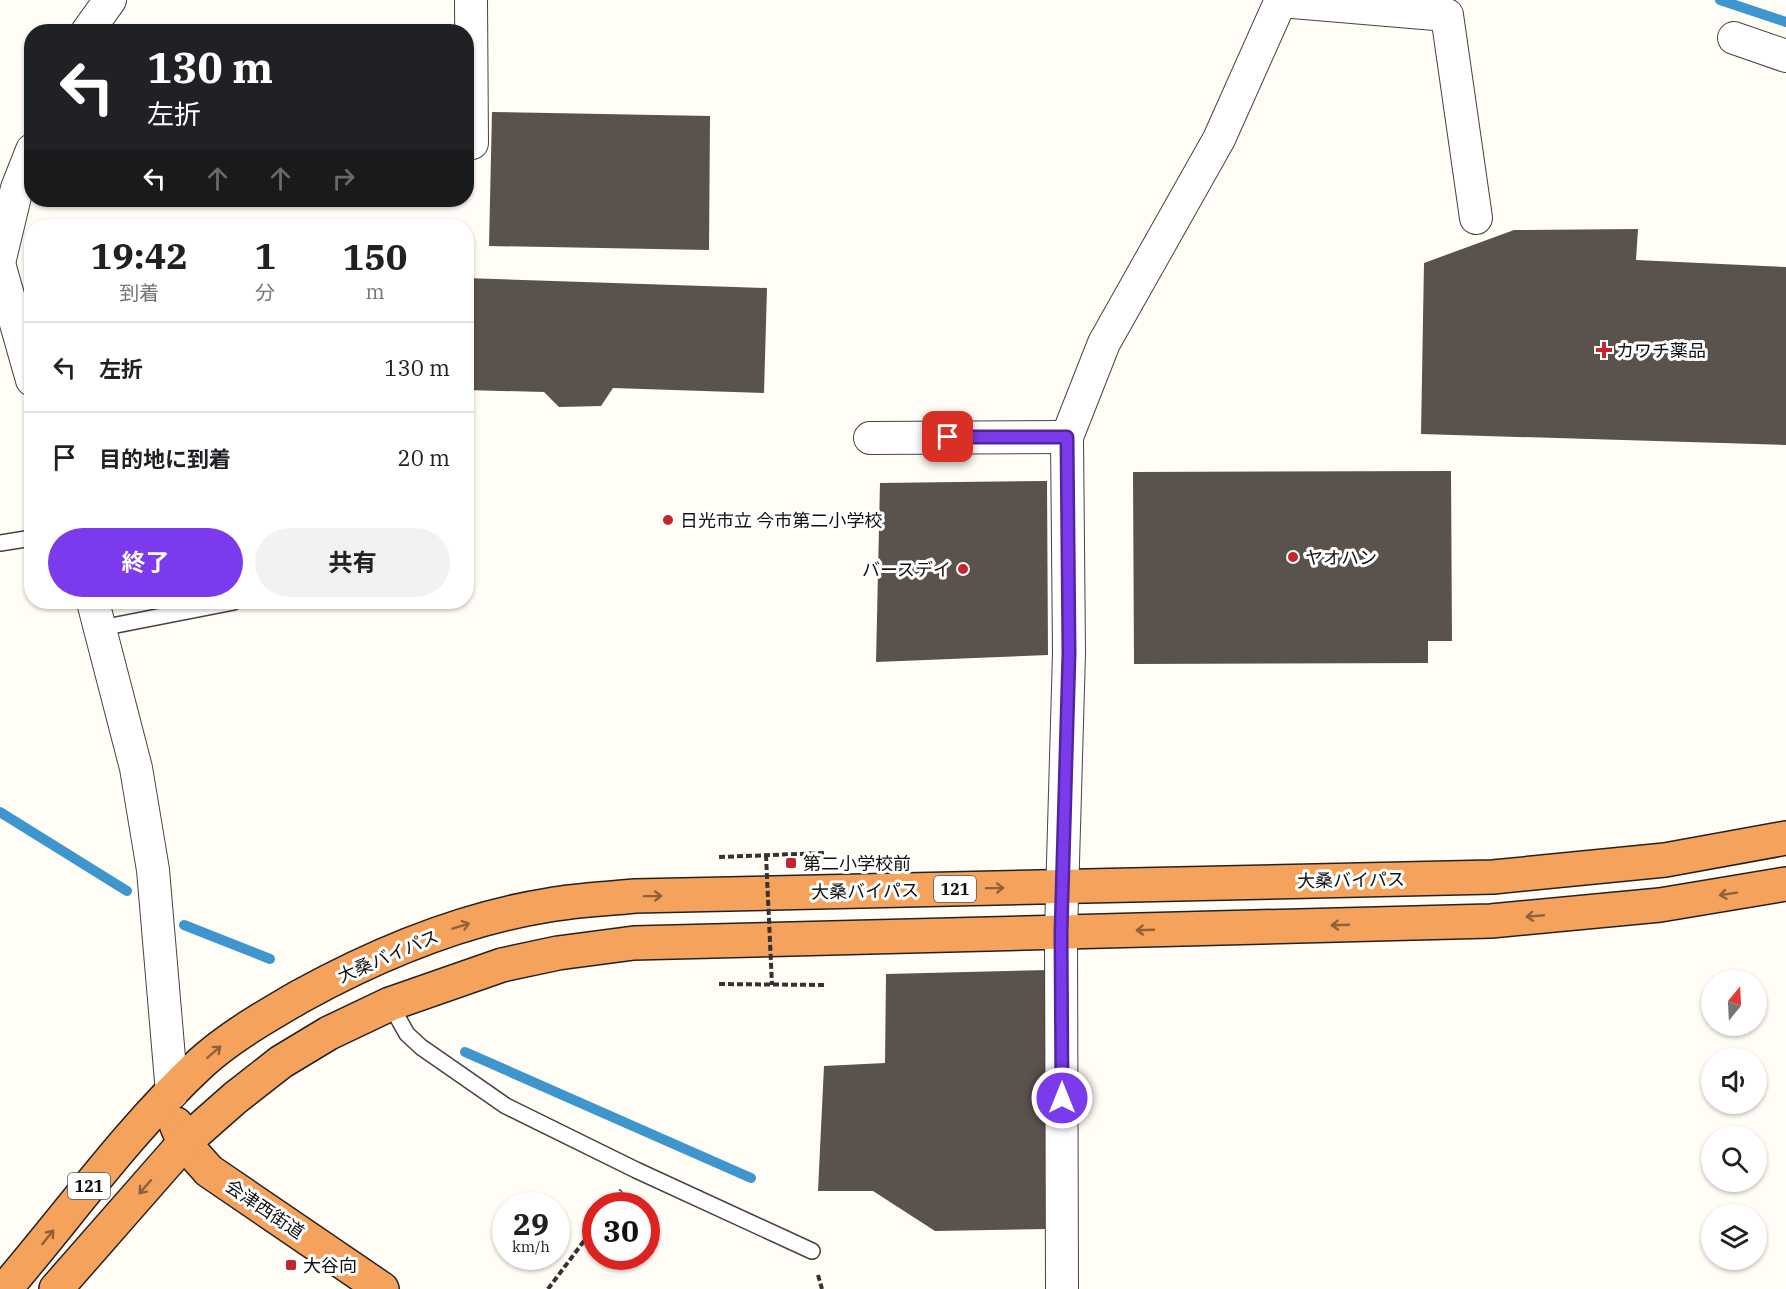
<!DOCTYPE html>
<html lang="ja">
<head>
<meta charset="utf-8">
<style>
  :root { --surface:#fff; --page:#f2f2f2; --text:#202124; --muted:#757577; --line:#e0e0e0; --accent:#7c3aed }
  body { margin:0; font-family:"IBM Plex Serif","Noto Sans JP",serif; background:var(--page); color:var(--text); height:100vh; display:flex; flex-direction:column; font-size:22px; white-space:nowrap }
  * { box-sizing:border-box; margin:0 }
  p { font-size:20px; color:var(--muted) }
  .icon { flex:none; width:33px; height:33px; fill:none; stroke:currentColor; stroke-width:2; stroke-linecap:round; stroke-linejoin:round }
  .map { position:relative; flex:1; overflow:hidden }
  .drawer { position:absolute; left:24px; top:219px; width:450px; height:390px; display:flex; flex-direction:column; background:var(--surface); border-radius:24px; box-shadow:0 2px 4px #0004 }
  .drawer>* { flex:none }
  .top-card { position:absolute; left:24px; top:24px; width:450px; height:183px; border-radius:24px; box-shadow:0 2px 4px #0004; background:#202124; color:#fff; overflow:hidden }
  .needle { width:39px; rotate:18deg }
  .fabs { position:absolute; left:1701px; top:970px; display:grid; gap:12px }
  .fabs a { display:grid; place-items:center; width:66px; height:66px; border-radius:50%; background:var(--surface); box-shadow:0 2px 4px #0004; font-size:30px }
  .speed { position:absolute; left:492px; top:1192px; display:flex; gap:12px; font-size:30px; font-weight:700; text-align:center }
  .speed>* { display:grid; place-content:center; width:78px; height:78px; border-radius:50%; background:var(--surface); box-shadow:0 2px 4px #0004; line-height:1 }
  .speed small { font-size:15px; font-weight:400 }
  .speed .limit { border:9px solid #d22; background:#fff; color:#111 }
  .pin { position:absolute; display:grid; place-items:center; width:51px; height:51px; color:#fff; margin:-26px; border-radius:12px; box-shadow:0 3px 9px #0006 }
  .me { position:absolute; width:66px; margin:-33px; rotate:0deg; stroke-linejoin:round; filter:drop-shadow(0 0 4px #0008) }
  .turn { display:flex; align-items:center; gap:21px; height:126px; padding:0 24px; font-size:27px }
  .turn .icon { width:78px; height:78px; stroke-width:2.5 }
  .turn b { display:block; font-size:42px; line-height:51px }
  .lanes { display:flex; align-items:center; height:57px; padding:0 24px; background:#0003; justify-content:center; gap:30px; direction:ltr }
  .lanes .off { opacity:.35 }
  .eta { display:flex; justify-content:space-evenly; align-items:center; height:102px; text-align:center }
  .eta b { font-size:36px; font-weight:700; line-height:42px }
  .primary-button { display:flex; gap:12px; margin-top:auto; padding:12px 24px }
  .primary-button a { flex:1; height:69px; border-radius:36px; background:var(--accent); color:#fff; font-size:24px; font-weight:700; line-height:69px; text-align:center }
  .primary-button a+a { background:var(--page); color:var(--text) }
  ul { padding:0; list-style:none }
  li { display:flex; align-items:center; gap:18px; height:90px; padding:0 24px; border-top:2px solid var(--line) }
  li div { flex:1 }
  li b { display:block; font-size:22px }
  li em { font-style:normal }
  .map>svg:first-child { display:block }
</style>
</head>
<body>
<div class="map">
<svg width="1786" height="1289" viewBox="0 0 1786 1289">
  <rect width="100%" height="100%" fill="#fffdf5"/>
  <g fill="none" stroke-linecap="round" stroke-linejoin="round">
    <g stroke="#3f96cf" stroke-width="10">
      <path d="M1720,0l66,22"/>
      <path d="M0,812l127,79"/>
      <path d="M184,925l86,34"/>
      <path d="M465,1052l286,126"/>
    </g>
  </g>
  <g fill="#5a524d">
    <path d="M492,112l218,4 -1,134 -220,-4z"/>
    <path d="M334,224l28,1v1h-28z"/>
    <path d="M1638,229l-2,31 150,7v178l-365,-11 3,-171 90,-33z"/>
    <path d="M466,278l301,10 -3,105 -151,-5 -12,18 -42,1 -15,-15 -78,-2z"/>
    <path d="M1451,471l1,170h-24v22l-294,1 -1,-192z"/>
    <path d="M1047,481l1,174 -172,7 4,-179z"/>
    <path d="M1048,970l-1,259 -112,2 -62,-40h-55l6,-125 61,-3 1,-89z"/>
  </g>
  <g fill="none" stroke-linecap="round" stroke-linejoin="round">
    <defs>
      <g id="lane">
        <path d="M0,543l32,-5"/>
        <path d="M101,628l133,-26"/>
        <path d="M390,1004l17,30 14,13 85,59 130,64 176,81"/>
      </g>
      <g id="street">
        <path d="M471,0l1,143"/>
        <path d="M1281,1l166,14 29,203"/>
        <path d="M87,32l23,-32"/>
        <path d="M1734,38l52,18"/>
        <path d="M0,259l17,-71 15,-38"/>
        <path d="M0,267l32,113"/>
        <path d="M870,438l197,-1"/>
        <path d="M93,602l43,166 17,102 19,223"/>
        <path d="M1062,1288l-1,-356 8,-279 -2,-216 37,-94 115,-204 62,-139"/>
      </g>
      <g id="highway">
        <path d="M176,1124l8,19 25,28 173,118"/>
        <path d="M5,1289c65,-76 123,-158 196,-226 30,-27 64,-46 98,-66 78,-43 162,-78 250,-92 28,-5 57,-6 86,-9l858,-19 172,-17 121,-22"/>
        <path d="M56,1289l128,-146 51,-45 46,-36 48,-29 61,-29 112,-39 56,-12 76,-10 857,-22 169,-16 126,-21"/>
      </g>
    </defs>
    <use href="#lane" stroke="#444" stroke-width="18"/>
    <use href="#street" stroke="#444" stroke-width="34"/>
    <use href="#highway" stroke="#222" stroke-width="36"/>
    <g stroke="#333" stroke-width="4" stroke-dasharray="6 3" stroke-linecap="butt">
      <path d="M719,857l105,-4"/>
      <path d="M719,984l107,1"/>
      <path d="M610,1206l11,-16"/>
      <path d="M818,1275l4,14"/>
      <path d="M548,1289l48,-64"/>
    </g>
    <use href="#lane" stroke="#fff" stroke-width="15"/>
    <use href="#street" stroke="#fff" stroke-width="32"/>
    <use href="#highway" stroke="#f5a25d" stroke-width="33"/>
    <path stroke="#333" stroke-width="4" stroke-dasharray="6 3" stroke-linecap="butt" d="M766,855l6,130"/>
  </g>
  <defs><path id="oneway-shaft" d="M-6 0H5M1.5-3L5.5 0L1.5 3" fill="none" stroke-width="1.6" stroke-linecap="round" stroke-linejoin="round" transform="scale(1.5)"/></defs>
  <g stroke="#8e613b">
    <use href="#oneway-shaft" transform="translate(995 888) rotate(-1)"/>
    <use href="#oneway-shaft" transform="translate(1728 894) rotate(171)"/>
    <use href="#oneway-shaft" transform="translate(653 896) rotate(-1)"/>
    <use href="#oneway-shaft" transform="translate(1535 916) rotate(175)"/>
    <use href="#oneway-shaft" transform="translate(1340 925) rotate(178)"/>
    <use href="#oneway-shaft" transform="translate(461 926) rotate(-17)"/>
    <use href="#oneway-shaft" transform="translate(1145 930) rotate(178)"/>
    <use href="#oneway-shaft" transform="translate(214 1052) rotate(-41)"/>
    <use href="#oneway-shaft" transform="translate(145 1187) rotate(131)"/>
    <use href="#oneway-shaft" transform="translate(48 1237) rotate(-51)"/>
  </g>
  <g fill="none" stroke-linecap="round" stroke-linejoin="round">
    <defs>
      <path id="route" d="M948,437h119l2,216 -8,279 1,166"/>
    </defs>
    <use href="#route" stroke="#51269a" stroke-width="15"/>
    <use href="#route" stroke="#7c3aed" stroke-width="10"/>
  </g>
  <g fill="#c4262e" stroke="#fff" stroke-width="2">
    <path d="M1601 341h6v6h6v6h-6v6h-6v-6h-6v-6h6z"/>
    <circle cx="668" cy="520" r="6"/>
    <circle cx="1293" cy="557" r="6"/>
    <circle cx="963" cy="569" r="6"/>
    <rect x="785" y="857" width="12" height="12" rx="3"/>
    <rect x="285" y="1259" width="12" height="12" rx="3"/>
  </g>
  <g text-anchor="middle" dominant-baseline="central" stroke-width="6" stroke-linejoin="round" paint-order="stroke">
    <g fill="#fff" stroke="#585858" stroke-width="1.5">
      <rect x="934" y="876" width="42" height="26" rx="4.5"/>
      <rect x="68" y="1173" width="42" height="26" rx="4.5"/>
    </g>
    <g font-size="16" font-weight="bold" fill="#111">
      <text x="955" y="889">121</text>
      <text x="89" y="1186">121</text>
    </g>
    <g font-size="18" fill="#111" stroke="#fff" text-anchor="start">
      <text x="1616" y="350">カワチ薬品</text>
      <text x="680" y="520">日光市立 今市第二小学校</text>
      <text x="1305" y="557">ヤオハン</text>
      <text x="951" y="569" text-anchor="end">バースデイ</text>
      <text x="803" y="863">第二小学校前</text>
      <text x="303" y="1265">大谷向</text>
    </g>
    <g font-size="18" fill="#111" stroke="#fff">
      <text transform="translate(1351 880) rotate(-1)">大桑バイパス</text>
      <text transform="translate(865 891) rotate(-1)">大桑バイパス</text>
      <text transform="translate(388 956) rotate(-23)">大桑バイパス</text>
      <text transform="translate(265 1209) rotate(34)">会津西街道</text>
    </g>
  </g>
</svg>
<div class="fabs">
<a><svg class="needle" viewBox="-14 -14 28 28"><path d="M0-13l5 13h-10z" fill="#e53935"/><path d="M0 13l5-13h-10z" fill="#757577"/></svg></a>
<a><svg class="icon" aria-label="sound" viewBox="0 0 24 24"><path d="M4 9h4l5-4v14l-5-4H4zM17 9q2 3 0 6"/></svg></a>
<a><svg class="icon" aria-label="search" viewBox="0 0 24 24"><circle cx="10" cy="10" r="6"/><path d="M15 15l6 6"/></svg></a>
<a><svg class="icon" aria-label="layers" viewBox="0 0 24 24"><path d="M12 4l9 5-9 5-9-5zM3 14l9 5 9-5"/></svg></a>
</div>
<div class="speed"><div>29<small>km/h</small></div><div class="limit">30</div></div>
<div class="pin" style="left:948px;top:437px;background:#d93025"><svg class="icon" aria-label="arrive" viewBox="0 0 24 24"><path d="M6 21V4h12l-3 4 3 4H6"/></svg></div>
<svg class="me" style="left:1062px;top:1098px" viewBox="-20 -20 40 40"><circle r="17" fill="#7c3aed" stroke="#fff" stroke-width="3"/><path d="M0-11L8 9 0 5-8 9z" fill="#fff"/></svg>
<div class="top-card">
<div class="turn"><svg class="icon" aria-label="left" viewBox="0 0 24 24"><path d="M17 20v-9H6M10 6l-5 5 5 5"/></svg><div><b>130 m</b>左折</div></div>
<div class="lanes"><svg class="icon" aria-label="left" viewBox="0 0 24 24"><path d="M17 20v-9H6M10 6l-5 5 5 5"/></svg><svg class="icon off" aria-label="ahead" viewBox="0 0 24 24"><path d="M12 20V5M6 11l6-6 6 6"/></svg><svg class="icon off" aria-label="ahead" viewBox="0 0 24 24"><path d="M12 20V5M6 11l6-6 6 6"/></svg><svg class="icon off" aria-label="right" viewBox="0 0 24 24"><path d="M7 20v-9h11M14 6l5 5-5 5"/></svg></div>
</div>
<section class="drawer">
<div class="eta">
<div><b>19:42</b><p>到着</p></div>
<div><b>1</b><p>分</p></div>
<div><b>150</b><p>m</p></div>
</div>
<ul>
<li><svg class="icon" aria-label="left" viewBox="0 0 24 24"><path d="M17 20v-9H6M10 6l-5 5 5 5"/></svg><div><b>左折</b></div><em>130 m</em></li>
<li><svg class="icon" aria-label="arrive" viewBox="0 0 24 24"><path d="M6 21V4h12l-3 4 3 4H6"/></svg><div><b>目的地に到着</b></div><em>20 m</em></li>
</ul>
<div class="primary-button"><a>終了</a><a>共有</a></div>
</section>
</div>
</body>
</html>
